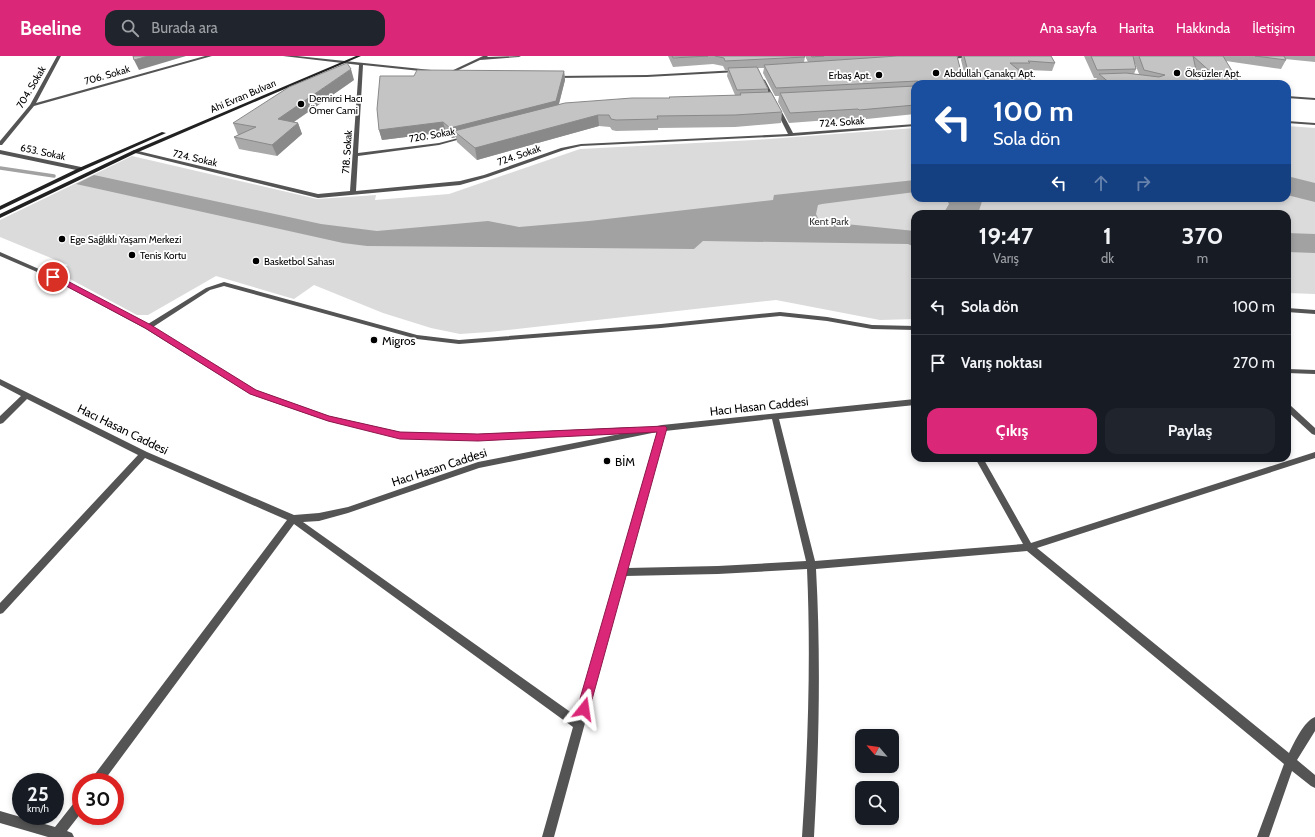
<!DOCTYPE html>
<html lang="tr">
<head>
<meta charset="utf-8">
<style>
  :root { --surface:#171b24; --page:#20242c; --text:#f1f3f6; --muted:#9ea1a6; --line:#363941; --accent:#db2777 }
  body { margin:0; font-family:Cabin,sans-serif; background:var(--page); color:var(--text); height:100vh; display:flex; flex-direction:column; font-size:15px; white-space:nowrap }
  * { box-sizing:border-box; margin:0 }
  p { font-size:13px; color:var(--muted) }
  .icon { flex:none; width:22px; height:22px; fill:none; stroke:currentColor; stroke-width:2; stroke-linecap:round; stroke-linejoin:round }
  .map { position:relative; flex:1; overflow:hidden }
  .details { position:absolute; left:911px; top:154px; width:380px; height:252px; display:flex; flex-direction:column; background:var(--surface); border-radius:12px; box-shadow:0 2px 6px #0003 }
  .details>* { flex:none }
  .banner { position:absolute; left:911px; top:24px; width:380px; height:122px; border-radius:12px; box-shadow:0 2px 6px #0003; background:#1a4fa0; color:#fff; overflow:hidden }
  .needle { width:26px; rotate:298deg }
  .controls { position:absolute; left:855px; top:673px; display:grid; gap:8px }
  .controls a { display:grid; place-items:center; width:44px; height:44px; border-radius:8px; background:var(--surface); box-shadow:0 2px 6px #0003; font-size:20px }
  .speed { position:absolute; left:12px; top:717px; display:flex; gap:8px; font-size:20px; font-weight:700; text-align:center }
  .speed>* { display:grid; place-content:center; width:52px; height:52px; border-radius:50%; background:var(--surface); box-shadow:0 2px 6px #0003; line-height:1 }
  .speed small { font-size:10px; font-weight:400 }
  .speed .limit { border:6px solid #d22; background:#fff; color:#111 }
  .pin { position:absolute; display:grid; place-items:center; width:34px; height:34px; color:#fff; margin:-17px; border:2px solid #fff; border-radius:50%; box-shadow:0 1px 4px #0007 }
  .me { position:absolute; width:44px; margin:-22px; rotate:15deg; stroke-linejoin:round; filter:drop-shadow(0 0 3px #0008) }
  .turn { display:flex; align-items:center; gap:14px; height:84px; padding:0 16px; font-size:18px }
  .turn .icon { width:52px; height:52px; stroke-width:2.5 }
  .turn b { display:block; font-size:28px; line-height:34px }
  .lanes { display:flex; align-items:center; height:38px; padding:0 16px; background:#0003; justify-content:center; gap:20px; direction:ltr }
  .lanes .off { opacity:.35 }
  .eta { display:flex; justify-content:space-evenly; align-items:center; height:68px; text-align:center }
  .eta b { font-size:24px; font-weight:700; line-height:28px }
  .button { display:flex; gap:8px; margin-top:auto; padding:8px 16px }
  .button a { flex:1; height:46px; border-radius:12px; background:var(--accent); color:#fff; font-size:16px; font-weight:700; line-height:46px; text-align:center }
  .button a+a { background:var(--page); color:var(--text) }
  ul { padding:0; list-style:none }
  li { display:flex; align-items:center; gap:12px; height:56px; padding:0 16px; border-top:1px solid var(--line) }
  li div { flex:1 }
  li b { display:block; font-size:15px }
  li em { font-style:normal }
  header { display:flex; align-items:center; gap:24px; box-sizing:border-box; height:56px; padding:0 20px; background:var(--accent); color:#fff }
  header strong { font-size:19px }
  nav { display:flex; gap:22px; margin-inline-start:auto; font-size:14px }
  .search { width:280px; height:36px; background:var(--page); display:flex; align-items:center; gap:10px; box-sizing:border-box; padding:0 14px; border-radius:12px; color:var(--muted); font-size:15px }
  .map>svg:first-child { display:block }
</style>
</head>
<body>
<header>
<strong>Beeline</strong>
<div class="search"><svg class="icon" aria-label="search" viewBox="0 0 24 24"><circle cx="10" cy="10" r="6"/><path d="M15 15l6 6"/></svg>Burada ara</div>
<nav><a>Ana sayfa</a><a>Harita</a><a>Hakkında</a><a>İletişim</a></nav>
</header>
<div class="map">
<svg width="1315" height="781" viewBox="0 0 1315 781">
  <rect width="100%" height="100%" fill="#fff"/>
  <path fill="#dbdbdb" d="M1287,70l28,2v166l-28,-1v-79h-372v105l-35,1 -104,-20 -287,32 -29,2 -29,-6 -48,-15 -69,-28 -20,14 -78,-23 -68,39h-11l-80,-43 11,-7 -68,-28v-17l132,-64 185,43 59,-4 -1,5 74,-6 131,-45 174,-9 161,-12v70h372z"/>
  <g fill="#a2a2a2">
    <path d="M94,119l227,49 56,7 111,-10 31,6 70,-6 184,-21 1,-5 141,-15v12l-93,12 -4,1 -2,9 3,6 7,2 89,9v16l-7,-3 -205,-3 -9,8 -327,-3 -24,-3 -267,-59z"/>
    <path d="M1287,120l28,7v19l-28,-7z"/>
    <path d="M946,142h37l-5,16h-35l6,-10z"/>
    <path d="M1287,177l28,1v19l-28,-1z"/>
  </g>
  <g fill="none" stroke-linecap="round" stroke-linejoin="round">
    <path stroke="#a2a2a2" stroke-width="3.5" d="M0,112l54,8"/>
    <g fill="#545454" fill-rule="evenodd">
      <path d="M57,0h4l-25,47 169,-47h7l-178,50 -32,39h-2v-4l30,-36z"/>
      <path d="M283,0h14l134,14v2h-1l-67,-7 -5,88 81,-10 27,-7 2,1 -29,8 -81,11 -2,35 104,-10 24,-6 77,-27 20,-4 207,-10 -27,-54 2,-1 2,1 28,53 122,-9v2l-124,10 -210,10 -17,4 -76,27 -28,8 -142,13 -187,-46 3,-2 184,44 32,-3 9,-126z"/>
      <path d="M483,0h5l-1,1 34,-1 -2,1 -39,3 -30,14 -3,-1z"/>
      <path d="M959,0h21l-2,1 -31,2 -2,-1z"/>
      <path d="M737,14h1v2l-91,5 -92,1 -2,-1 2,-1 92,-1z"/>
      <path d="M1108,23v2h-2l-69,3 2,-1z"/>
      <path d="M1287,40l28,2v2l-28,-2z"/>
      <path d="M1287,65l28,2v2l-28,-2z"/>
      <path d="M0,94l81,17 3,2 -3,2 -81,-17z"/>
      <path d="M0,196l55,24 93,48 58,-36 18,-6 193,53 42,5 202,-16 119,-12 47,5 45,8 43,1v4l-43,-1 -45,-8 -47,-5 -119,12 -202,16 -42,-5 -193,-53 -14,4 -57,37 103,63 73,26 71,16 77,2 158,-7 4,3 23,-5 253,-26v6l-136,14 36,142 208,-17 -48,-86h8l48,85 284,-91v6l-278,90 252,205c5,-10 15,-32 26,-36v14l-18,29 18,15v13l-4,-2 -19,-15 -23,66h-12l27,-73 -257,-213 -211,18c5,89 3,179 -2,268h-12c6,-89 9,-179 5,-268l-89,5 -93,2 -71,261h-12l31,-110 -279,-203 -191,258h-13l2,-4 195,-258 -142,-62 -142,155 -3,1v-11l138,-148 -111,-56 -24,24 -3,1v-8l21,-20 -21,-11v-6l147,73 147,63 25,-2 29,-6 130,-45 142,-28 -143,6 -77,-2 -72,-17 -78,-27 -104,-65 -95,-51 -51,-22zM772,363l34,142 -88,5 -91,2 38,-137zM657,376l-81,284 -273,-194 16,-1 29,-8 131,-45z"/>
      <path d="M1287,252l28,2v4l-28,-2z"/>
      <path d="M1287,313l28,1v4l-28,-1z"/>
      <path d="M1287,348l3,1 25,23v7l-3,-1 -25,-23z"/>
      <path d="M81,741v16l-14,18 5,2 2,4h-26l-48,-14v-12l55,16 22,-28z"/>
    </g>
    <g fill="#212121" fill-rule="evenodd">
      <path d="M356,0h5l-225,97 -136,65v-4l132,-63z"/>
      <path d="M162,76l4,1 -83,37 -83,40v-4l79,-38z"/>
    </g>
  </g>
  <g fill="#a9a9a9" fill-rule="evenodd">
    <path d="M668,0h136l1,1 -1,5h4l-3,-6h152l5,20h3l-4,-16 1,-4h89l4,7 -3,8 -25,-1 -1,2h-5l15,12h-121v30l-58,6 -1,-2 -67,5 -11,-21 1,-6h-4l-12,-23 1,-5h-6l10,21v3l14,20 -1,11 -46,4 -77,1v2l-42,1 -4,-1 -2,-3 -11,-1 -122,34 -20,-18 -1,-5 -4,1 -6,-6 -64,8 -3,-10 185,-59 1,9 -6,24 176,-9 -8,-19 1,-6h-3l-2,-4 -10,-2 -40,3z"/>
    <path d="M1084,0h231v6l-30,-3 1,1 -5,9 -55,-8 14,23h-31l-13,-12 3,12h-102l-2,-2 2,-4h-3zM1134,5l5,13h-5l2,-5z"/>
    <path d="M354,24l-60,42 4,1 4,11 -25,22 -38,-7 -5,-12 4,-2 -5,-12z"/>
  </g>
  <g fill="#898989">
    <path d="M148,0h38l-47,14 -5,-10z"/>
    <path d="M351,13l3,11 -72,50 -4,-11z"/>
    <path d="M564,15l1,9 -8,31 -103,20 2,6 -4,1 -2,-10z"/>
    <path d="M598,59l1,11 -122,34 -2,-12z"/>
    <path d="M443,66l3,10 -64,8 -3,-10z"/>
    <path d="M298,67l4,11 -25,22 -5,-11z"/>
  </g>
  <g fill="#c4c4c4" stroke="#898989">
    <path d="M133,0h15l-14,4z"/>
    <path d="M672,0h36l-35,2z"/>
    <path d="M715,0h89l1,1 -80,4 -1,-3z"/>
    <path d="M811,0h13l-12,1z"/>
    <path d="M897,0h60l5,20 6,1 1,-2 -5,-19h87l4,7 -27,-2 2,2h-20l26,21h-118v-3l-142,7 -12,-23z"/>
    <path d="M1091,0h42l3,13 -39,1z"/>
    <path d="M1139,0h84l17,28h-16l-31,-28 6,28h-88l-12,-10 27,-1 33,4 6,-2 -21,-5z"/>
    <path d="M1255,0h29l2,4z"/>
    <path d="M347,7l4,6 -73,50 20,4 -26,22 -38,-8 22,-10 -23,-4 56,-36z"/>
    <path d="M757,11l11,22 -31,1 -9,-22z"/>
    <path d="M417,14l147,1 -8,30 -106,27 -7,-6 -64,8 -2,-21 3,-33h34z"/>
    <path d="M915,30v19l-56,5 -1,-1 -68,4 -10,-20z"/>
    <path d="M771,36l11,20 -47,3 -78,1 1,3 -42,1 -5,-1 -2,-4h-11l-123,33 -21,-17 111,-28 67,-5h38l-1,-1 72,-2 -1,-2z"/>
  </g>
  <path fill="#db2777" stroke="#8e194d" d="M51,219h5l95,50 105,65 73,26 71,16 78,2 187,-8 2,2 -79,286 -4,1 -5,-1 -2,-5 80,-277 -179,9 -78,-2 -72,-18 -78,-27 -105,-66 -94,-50z"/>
  <g fill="#000" stroke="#fff" stroke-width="1.5">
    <circle cx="936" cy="17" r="4"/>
    <circle cx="1177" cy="17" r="4"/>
    <circle cx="879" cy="19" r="4"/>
    <circle cx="301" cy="48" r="4"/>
    <circle cx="62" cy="183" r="4"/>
    <circle cx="132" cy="199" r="4"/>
    <circle cx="256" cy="205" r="4"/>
    <circle cx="374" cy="284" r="4"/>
    <circle cx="607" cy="405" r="4"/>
  </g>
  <g text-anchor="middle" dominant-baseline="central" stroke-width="3.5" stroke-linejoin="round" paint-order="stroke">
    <g font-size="10" fill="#000" stroke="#fff" text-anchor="start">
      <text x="944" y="17">Abdullah Çanakçı Apt.</text>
      <text x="1185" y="17">Öksüzler Apt.</text>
      <text x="871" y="19" text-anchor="end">Erbaş Apt.</text>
      <text x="309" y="42">Demirci Hacı<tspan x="309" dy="12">Ömer Cami</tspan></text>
      <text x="70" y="183">Ege Sağlıklı Yaşam Merkezi</text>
      <text x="140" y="199">Tenis Kortu</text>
      <text x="264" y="205">Basketbol Sahası</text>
    </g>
    <g font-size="10" fill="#000" stroke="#fff">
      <text transform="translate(107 19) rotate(-16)">706. Sokak</text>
      <text transform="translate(31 31) rotate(-59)">704. Sokak</text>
      <text transform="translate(243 40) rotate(-23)">Ahi Evran Bulvarı</text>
      <text transform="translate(842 66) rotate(-4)">724. Sokak</text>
      <text transform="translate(432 79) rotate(-10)">720. Sokak</text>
      <text transform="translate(43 96) rotate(12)">653. Sokak</text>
      <text transform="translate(347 96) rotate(-86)">718. Sokak</text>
      <text transform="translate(519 99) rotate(-19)">724. Sokak</text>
      <text transform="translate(195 102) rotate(13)">724. Sokak</text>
    </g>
    <g font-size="10" fill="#323232" stroke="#fff">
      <text x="829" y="165">Kent Park</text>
    </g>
    <g font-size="12" fill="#000" stroke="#fff" text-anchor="start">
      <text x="382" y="284">Migros</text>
      <text x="615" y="405">BİM</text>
    </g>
    <g font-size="12" fill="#000" stroke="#fff">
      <text transform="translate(759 350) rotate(-6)">Hacı Hasan Caddesi</text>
      <text transform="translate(123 373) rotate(26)">Hacı Hasan Caddesi</text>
      <text transform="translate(439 411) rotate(-18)">Hacı Hasan Caddesi</text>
    </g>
  </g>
</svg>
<div class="controls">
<a><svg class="needle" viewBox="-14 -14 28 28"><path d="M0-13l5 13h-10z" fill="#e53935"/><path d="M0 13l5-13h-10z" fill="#9ea1a6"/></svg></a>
<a><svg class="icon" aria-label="search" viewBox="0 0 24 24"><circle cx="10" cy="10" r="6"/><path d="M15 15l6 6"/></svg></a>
</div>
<div class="speed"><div>25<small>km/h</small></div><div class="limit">30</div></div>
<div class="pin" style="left:53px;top:221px;background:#d93025"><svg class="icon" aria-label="arrive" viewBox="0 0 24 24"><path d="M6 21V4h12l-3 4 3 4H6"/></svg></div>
<svg class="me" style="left:584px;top:653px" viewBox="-20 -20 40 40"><path d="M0-17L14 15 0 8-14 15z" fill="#db2777" stroke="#fff" stroke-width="4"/></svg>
<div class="banner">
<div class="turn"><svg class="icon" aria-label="left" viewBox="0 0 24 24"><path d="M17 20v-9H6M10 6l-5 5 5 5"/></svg><div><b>100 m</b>Sola dön</div></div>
<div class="lanes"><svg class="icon" aria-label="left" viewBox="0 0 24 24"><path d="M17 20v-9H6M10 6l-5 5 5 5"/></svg><svg class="icon off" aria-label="ahead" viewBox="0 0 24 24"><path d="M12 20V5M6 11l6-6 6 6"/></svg><svg class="icon off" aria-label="right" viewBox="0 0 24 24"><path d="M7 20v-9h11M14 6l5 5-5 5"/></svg></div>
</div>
<section class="details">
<div class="eta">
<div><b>19:47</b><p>Varış</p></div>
<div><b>1</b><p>dk</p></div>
<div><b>370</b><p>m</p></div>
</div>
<ul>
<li><svg class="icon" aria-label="left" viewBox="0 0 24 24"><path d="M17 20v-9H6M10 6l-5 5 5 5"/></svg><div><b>Sola dön</b></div><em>100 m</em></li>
<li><svg class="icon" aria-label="arrive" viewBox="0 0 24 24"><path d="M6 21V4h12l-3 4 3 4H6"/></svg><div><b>Varış noktası</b></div><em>270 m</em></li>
</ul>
<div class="button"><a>Çıkış</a><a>Paylaş</a></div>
</section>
</div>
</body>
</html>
